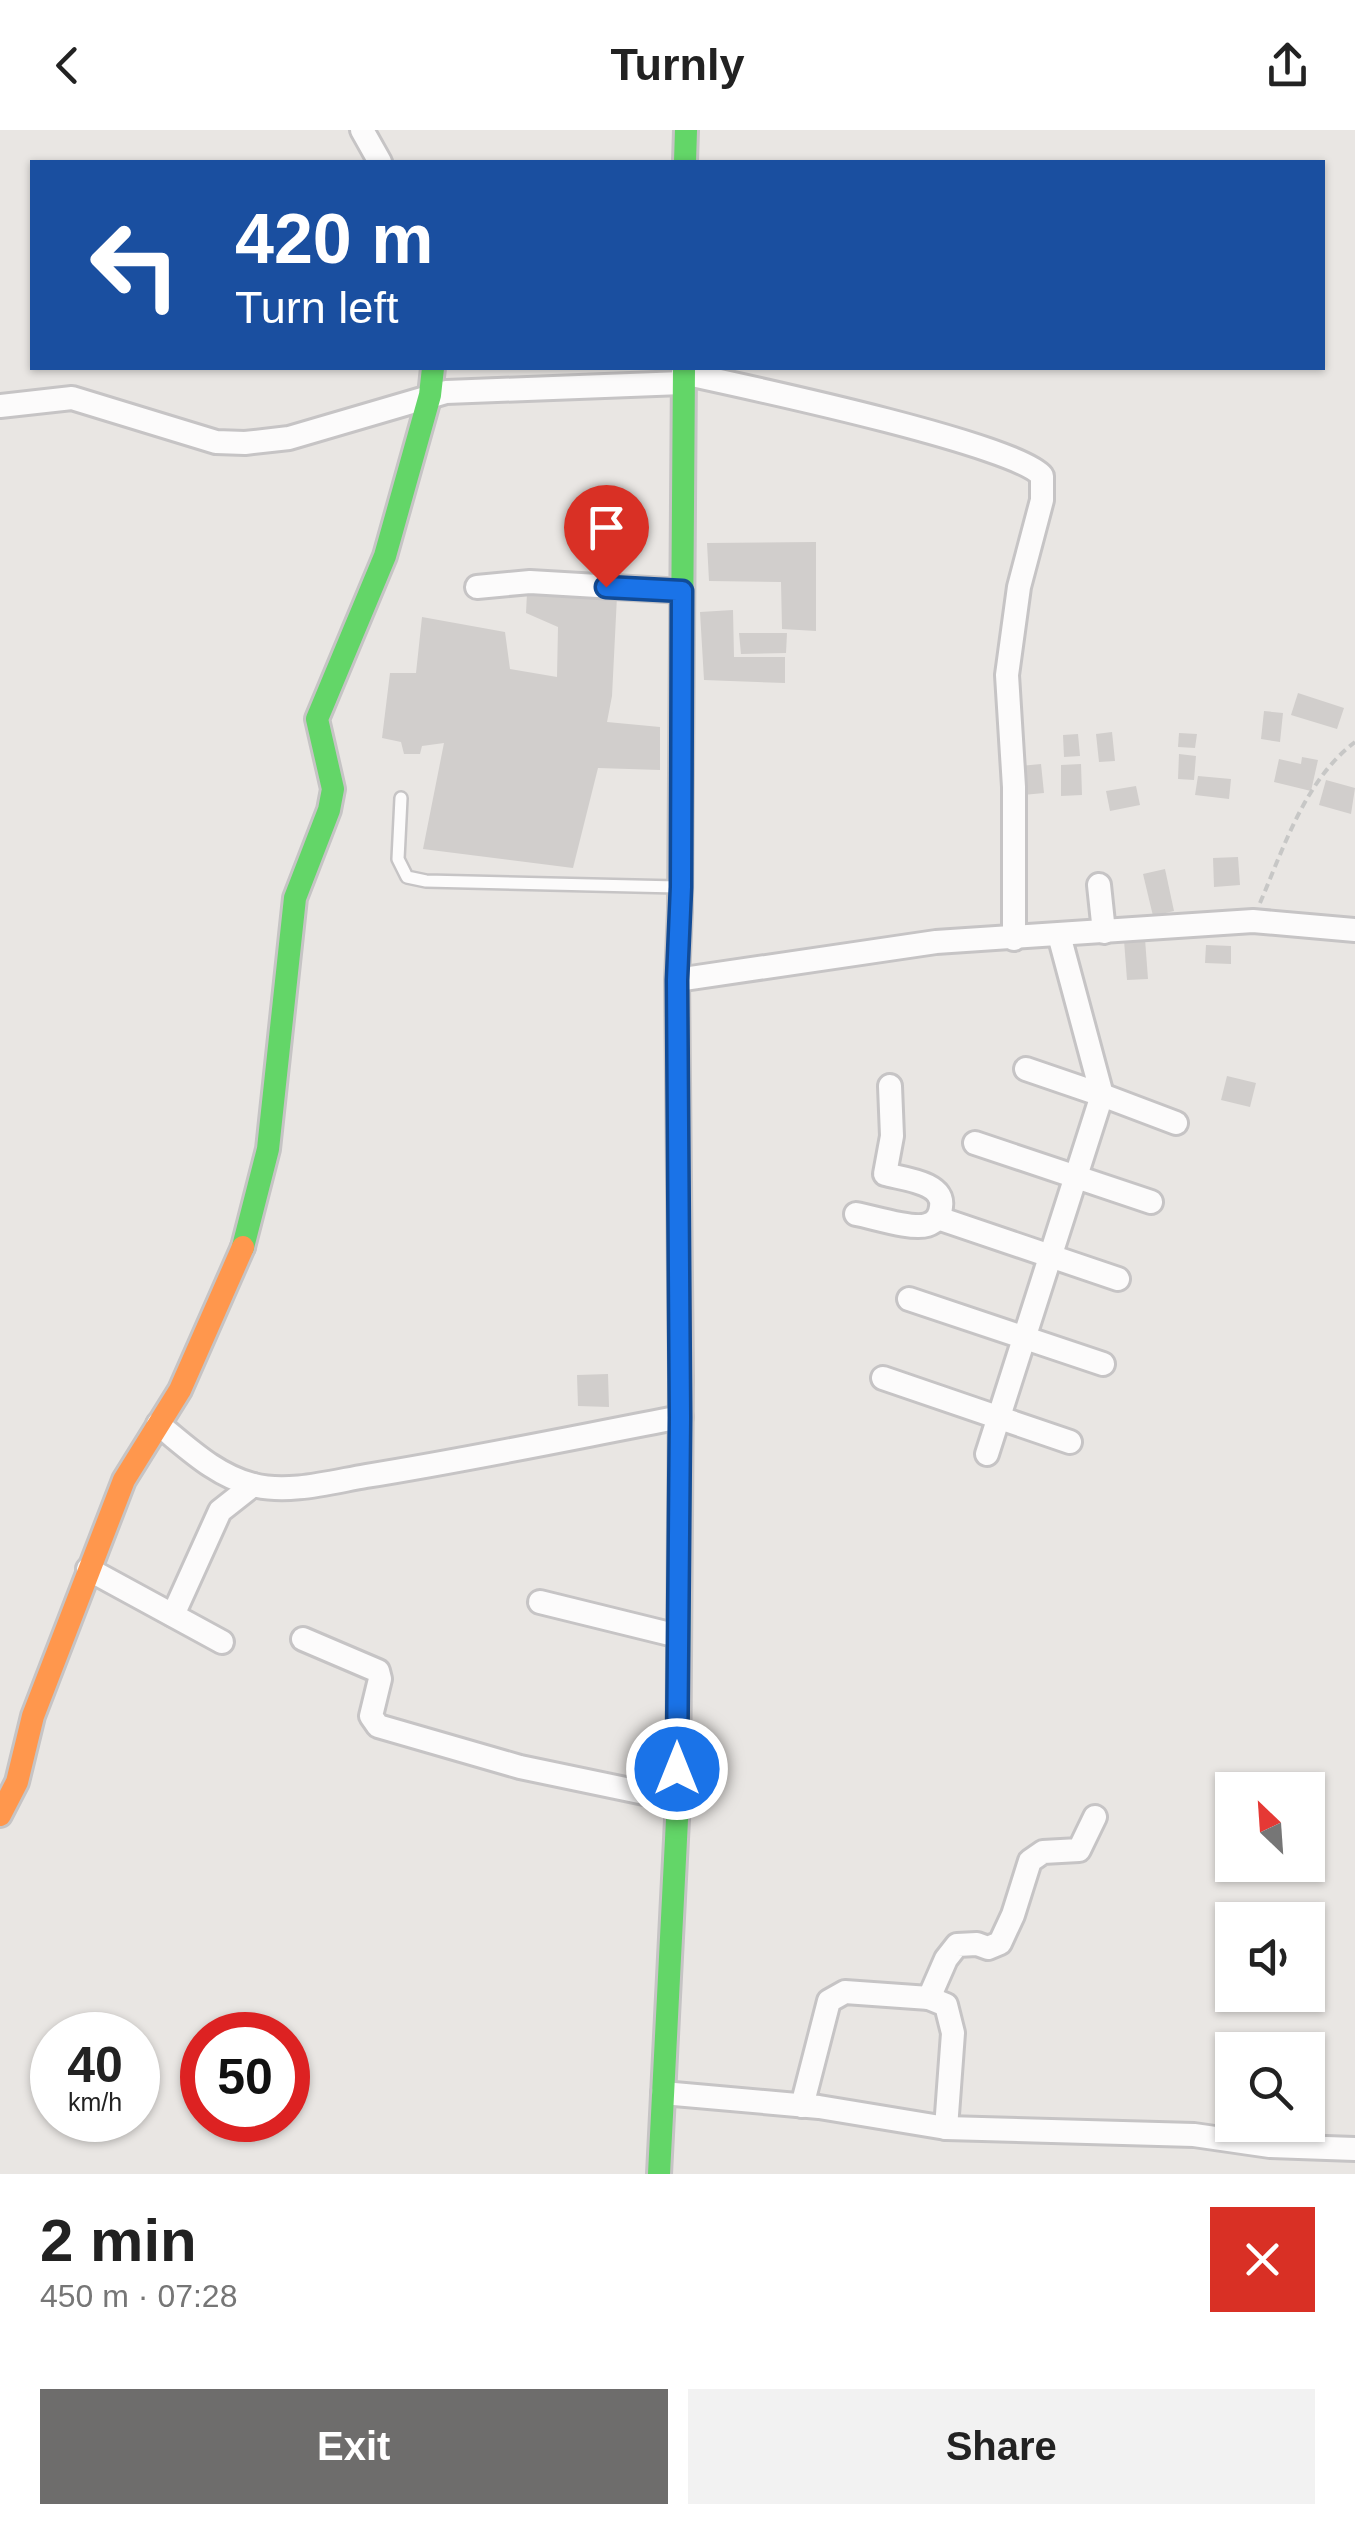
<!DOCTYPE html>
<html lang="en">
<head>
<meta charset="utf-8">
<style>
  :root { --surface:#fff; --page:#f2f2f2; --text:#222; --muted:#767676; --accent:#6e6d6c }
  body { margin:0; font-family:Arial,sans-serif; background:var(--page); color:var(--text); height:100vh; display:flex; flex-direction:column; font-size:38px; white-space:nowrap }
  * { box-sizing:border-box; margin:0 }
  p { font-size:32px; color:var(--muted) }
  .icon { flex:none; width:55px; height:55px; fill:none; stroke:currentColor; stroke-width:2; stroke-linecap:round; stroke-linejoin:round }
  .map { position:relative; height:2044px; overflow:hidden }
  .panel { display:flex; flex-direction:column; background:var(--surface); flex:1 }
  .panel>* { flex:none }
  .guide { position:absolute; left:30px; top:30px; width:1295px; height:210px; border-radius:0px; box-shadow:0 2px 8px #0004; background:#1a4fa0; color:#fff; overflow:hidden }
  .needle { width:65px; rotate:335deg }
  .buttons { position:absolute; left:1215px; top:1642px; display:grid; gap:20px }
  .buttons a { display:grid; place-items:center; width:110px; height:110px; border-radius:0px; background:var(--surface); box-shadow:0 2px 8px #0004; font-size:50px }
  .speed { position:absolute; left:30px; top:1882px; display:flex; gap:20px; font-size:50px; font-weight:700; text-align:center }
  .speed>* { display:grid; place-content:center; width:130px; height:130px; border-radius:50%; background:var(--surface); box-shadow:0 2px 8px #0004; line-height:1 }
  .speed small { font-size:25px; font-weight:400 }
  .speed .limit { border:15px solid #d22; background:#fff; color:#111 }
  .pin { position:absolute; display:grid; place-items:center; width:85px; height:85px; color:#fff; margin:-102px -42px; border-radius:50% 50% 50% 0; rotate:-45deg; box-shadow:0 0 10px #0007 }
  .pin .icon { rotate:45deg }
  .me { position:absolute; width:110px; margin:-55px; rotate:0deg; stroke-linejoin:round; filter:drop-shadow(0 0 8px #0008) }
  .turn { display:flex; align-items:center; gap:35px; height:210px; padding:0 40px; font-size:45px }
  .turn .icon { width:130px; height:130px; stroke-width:2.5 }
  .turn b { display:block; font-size:70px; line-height:85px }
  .round { display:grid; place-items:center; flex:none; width:105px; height:105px; border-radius:0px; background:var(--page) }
  .summary { display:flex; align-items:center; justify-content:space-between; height:170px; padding:0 40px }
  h1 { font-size:60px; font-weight:600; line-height:75px }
  .cta { display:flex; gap:20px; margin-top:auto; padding:20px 40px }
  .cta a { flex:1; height:115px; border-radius:0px; background:var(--accent); color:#fff; font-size:40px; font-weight:600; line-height:115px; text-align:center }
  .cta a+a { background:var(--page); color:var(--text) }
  header { display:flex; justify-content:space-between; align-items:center; height:130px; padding:0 40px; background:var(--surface); font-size:45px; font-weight:600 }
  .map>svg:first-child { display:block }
</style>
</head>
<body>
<header><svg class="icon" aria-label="back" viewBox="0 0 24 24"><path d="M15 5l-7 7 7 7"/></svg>Turnly<svg class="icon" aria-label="share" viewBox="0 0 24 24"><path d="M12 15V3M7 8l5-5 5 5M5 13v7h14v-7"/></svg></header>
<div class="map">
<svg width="1355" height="2044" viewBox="0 0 1355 2044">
  <rect width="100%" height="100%" fill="#e9e6e3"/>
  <g fill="#d1cecc">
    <path d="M816,412v89l-34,-2 -1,-47 -72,-1 -2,-38z"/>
    <path d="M527,463l90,3 -5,100 -5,26 53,5v43l-62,-2 -25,100 -150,-19 21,-106 -22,3 -2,8h-16l-3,-12 -19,-4 8,-65h26l6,-56 83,15 5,37 47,8 1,-50 -32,-14z"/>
    <path d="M733,480l1,47h51v26l-81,-3 -4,-68z"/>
    <path d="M739,503h48l-1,20 -45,1z"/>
    <path d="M1298,563l46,15 -7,21 -46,-14z"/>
    <path d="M1264,581l19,2 -3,29 -19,-3z"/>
    <path d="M1112,602l3,29 -16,1 -3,-28z"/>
    <path d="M1179,603l18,1 -2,14 -17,-1z"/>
    <path d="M1078,604l2,22 -16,1 -1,-22z"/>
    <path d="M1179,624l17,2 -2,24 -16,-1z"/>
    <path d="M1302,627l16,3 -7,31 -37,-9 5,-23 22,5z"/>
    <path d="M1041,634l3,29 -21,2 -3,-29z"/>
    <path d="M1081,634l1,31 -21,1v-31z"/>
    <path d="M1198,646l33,3 -2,20 -34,-4z"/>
    <path d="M1326,650l29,8 -4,26 -32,-9z"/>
    <path d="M1136,656l4,19 -30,6 -4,-20z"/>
    <path d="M1238,727l2,28 -26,2 -1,-29z"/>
    <path d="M1165,739l9,42 -21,5 -10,-42z"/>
    <path d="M1145,809l3,40 -21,1 -3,-40z"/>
    <path d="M1206,815l25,1v18l-26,-1z"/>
    <path d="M1227,946l29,7 -6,24 -29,-7z"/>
    <path d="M608,1244l1,33 -31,-1 -1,-31z"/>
  </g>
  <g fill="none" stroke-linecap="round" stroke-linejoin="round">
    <defs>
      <path id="lane" d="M401,668l-3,61 9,18 19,4 251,6"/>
      <g id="street">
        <path d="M362,0l18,32"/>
        <path d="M683,243c55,12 334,71 359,103v24l-23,87 -12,88 7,112v152"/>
        <path d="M0,276l72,-8 144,44 29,1 44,-5 157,-46 236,-9"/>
        <path d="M477,457l53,-5 152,9"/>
        <path d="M1099,755l5,47"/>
        <path d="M677,850l259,-38 317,-21 102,9"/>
        <path d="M1026,939l76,26 -43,-160"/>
        <path d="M975,1013l176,59"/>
        <path d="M856,1084c17,3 56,16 71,11 9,-3 13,-9 14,-18 4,-25 -38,-28 -56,-33l7,-38 -2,-50"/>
        <path d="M938,1088l180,61"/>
        <path d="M909,1169l194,65"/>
        <path d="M883,1248l187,64"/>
        <path d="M158,1294c30,24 57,51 95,61 36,9 78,-3 113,-9 106,-17 210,-39 315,-59"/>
        <path d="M987,1324l115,-359 74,28"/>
        <path d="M88,1439l134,73"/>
        <path d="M540,1472l138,34"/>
        <path d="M173,1485l47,-104 33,-26"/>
        <path d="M303,1509l75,32 2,8 -9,37 7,10 142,41 158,33"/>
        <path d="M929,1868l17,7 7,28 -7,95"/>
        <path d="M663,1963l156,14 127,21 248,7 76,11 85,3"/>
        <path d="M802,1976l27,-105 16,-9 84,6 17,-39 11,-14 20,-1 11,4 12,-5 13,-28 17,-54 13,-9 36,-2 16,-33"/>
      </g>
      <g id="fast">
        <path d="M685,32l1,-32"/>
        <path d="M680,780l4,-542"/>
        <path d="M243,1117l25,-98 27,-251 34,-88 4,-21 -16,-70 68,-163 45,-161 3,-27"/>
        <path d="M659,2044l19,-374 3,-421"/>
      </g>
      <g id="slow">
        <path d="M680,780l-3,70 4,399"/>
        <path d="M0,1685l17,-33 16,-66 91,-236 56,-90 63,-143"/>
      </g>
    </defs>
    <use href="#lane" stroke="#c6c4c5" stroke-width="16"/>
    <use href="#street" stroke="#c6c4c5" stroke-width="28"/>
    <use href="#fast" stroke="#c6c4c5" stroke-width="28"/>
    <use href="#slow" stroke="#c6c4c5" stroke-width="28"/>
    <path stroke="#c7c7c6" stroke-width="4" stroke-dasharray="8 5" stroke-linecap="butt" d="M1260,773c24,-56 45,-123 95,-161"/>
    <use href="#lane" stroke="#fcfbfb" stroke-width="11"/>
    <use href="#street" stroke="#fcfbfb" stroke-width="22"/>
    <use href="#fast" stroke="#63d668" stroke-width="22"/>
    <use href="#slow" stroke="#ff974d" stroke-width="22"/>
  </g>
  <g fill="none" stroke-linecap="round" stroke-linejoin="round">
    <defs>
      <path id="route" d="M606,457l76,4 -1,296 -4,93 3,437 -3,352"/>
    </defs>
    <use href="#route" stroke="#114b97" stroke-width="25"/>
    <use href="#route" stroke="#1a73e8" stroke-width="18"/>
  </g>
</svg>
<div class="buttons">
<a><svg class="needle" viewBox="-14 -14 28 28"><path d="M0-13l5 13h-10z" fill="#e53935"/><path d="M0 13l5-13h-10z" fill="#767676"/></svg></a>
<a><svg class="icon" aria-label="sound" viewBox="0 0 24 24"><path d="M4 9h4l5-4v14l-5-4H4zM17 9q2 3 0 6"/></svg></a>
<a><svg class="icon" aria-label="search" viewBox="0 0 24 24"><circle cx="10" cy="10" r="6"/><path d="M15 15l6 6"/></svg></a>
</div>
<div class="speed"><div>40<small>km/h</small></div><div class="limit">50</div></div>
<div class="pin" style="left:606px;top:457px;background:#d93025"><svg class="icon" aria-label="arrive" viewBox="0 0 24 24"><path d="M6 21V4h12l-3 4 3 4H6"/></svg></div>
<svg class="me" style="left:677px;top:1639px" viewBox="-20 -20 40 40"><circle r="17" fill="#1a73e8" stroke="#fff" stroke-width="3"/><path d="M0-11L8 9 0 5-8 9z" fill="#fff"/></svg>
<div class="guide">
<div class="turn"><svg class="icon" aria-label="left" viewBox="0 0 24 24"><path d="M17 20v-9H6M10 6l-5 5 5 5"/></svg><div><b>420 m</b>Turn left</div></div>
</div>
</div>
<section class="panel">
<div class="summary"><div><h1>2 min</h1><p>450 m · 07:28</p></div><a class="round" style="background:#d93025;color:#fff"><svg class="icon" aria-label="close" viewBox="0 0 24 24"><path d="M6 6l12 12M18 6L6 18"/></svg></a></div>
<div class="cta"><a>Exit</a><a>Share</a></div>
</section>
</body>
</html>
